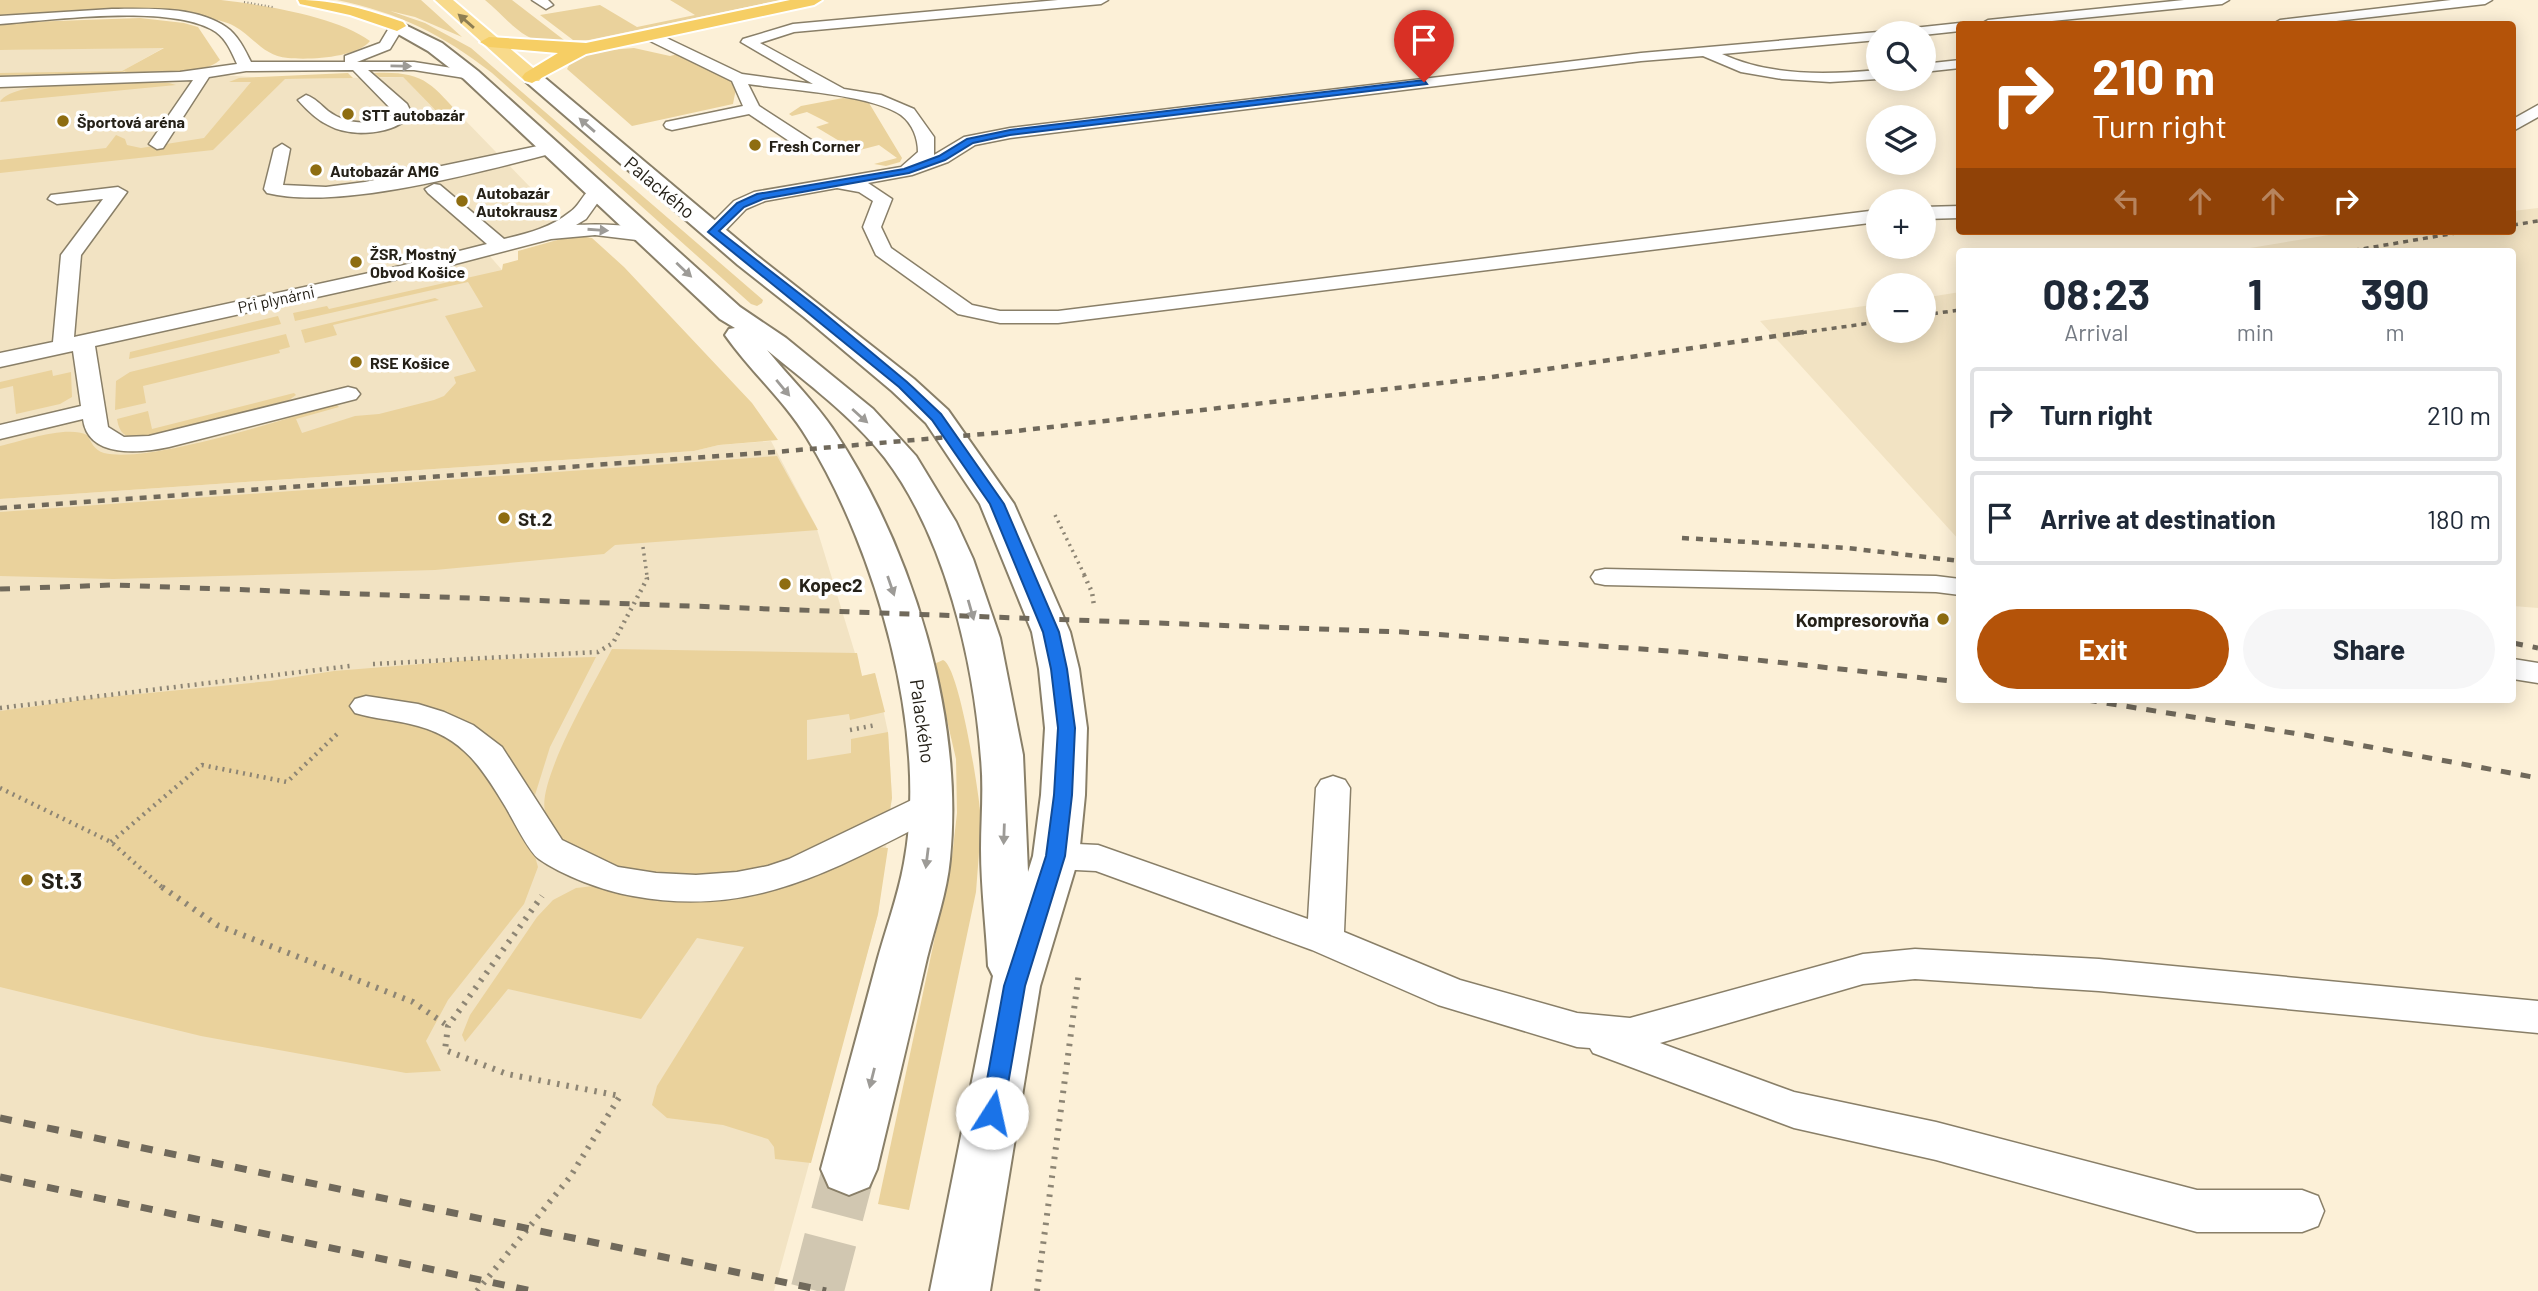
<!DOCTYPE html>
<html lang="en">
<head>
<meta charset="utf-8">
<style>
  :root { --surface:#fff; --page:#f6f6f7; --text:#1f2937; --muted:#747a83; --line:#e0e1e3; --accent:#b45309 }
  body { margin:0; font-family:Barlow,sans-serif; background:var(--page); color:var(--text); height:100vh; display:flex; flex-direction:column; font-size:26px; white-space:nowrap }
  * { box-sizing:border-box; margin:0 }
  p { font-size:23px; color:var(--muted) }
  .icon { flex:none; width:38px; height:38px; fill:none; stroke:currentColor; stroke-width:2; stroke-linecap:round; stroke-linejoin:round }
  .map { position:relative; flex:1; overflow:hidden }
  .panel { position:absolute; left:1956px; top:248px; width:560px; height:455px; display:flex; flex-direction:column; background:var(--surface); border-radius:7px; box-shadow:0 4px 18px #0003 }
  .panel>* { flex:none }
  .guide { position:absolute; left:1956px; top:21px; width:560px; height:214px; border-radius:7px; box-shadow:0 4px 18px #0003; background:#b45309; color:#fff; overflow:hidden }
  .fabs { position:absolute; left:1866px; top:21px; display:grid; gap:14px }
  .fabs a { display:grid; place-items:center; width:70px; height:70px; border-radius:50%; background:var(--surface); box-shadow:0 4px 18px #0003; font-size:35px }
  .pin { position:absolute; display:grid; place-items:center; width:60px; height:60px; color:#fff; margin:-72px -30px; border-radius:50% 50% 50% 0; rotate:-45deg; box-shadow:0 0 7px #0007 }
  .pin .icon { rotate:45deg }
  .me { position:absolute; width:77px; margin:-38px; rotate:10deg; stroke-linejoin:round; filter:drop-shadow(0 0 5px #0008) }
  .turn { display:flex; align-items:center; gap:24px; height:147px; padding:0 21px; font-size:32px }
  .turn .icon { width:91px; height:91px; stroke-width:2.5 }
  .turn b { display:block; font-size:49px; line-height:60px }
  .lanes { display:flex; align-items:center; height:66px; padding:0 21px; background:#0003; justify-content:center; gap:35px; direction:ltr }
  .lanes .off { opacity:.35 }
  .eta { display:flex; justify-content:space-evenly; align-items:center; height:119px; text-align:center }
  .eta b { font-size:42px; font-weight:700; line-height:49px }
  .cta { display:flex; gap:14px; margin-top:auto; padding:14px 21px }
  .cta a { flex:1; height:80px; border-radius:42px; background:var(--accent); color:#fff; font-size:28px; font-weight:700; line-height:80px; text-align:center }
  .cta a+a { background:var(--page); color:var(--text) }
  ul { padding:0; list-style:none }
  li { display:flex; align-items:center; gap:21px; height:94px; margin:0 14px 10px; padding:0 7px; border:4px solid var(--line); border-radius:7px }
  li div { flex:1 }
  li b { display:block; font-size:26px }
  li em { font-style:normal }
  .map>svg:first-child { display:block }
</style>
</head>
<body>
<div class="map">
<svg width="2538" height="1291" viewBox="0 0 2538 1291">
  <rect width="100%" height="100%" fill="#fcf0d7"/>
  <g fill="#f2e3c3">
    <path d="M165,47l-57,32 96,-5 81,5 118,-2 43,44 17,-3 99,102 -16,8 -66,17 22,25 94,132 -596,73v-425z"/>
    <path d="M2538,208v400l-25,-2v-354h-287l127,-21h160v-20z"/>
    <path d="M1960,292v249l-200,-220 118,-17v27h45v-33z"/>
    <path d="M771,441l45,85 46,150 13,-3 13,59 4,66 -14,116 -104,377h-774v-792l694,-48 25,-6z"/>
  </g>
  <g fill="#ead29c">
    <path d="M0,0h221c42,5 115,16 149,41 -14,17 -61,19 -82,17 -25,-2 -34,-21 -54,-32 -7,-4 -17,-6 -25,-8 -56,-17 -150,-6 -209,-1z"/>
    <path d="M337,0h84l41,37 -47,-20 -25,-6 35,12 46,25 292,252 -1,3 -5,3 -6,-2 -259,-231c-50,-39 -93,-60 -155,-73z"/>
    <path d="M485,0h27l52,40c-36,12 -55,-21 -79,-40z"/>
    <path d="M670,0h111l-192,40h-16l-33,-25 60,-10 37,22 58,-12z"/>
    <path d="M140,18l44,5 14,4 22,33c-19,17 -74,13 -99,14l5,-3 -12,4 -114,1v-3l122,-2 42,-23 -164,2v-27z"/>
    <path d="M634,48l36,8 16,-4 52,26 -5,26 -101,22 -65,-57 4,-8 27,-10z"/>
    <path d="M348,73l5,5 -68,1 -72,71 -213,23v-13l106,-12 10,-13 9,4 2,6 14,3 63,-10 47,-56h-22l10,-4z"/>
    <path d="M374,73c51,-2 56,10 89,45l-17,3 -43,-44h-24z"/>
    <path d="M169,83l7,2 -176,17c14,-25 138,-19 169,-19z"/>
    <path d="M843,98l20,2 6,3 33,55 -2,4 -14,4 -12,-2 23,-6 -18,-13 -23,6 -40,-24 13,-4 -22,-11 -15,4 -3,-2 12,-8z"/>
    <path d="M575,235l17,3 32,29 128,136 26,37 -59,5 -25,6 -694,48v-53c22,-5 67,-21 87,-11 5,8 7,15 17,18 45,11 183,-35 232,-49l3,3 -43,12 6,14 53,-17 24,-2 55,-14 10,-4 12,-13 -2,-6 22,-6 -31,-55 38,-9 -15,-25 -173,39 -2,-8 34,-7 2,3 173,-39 1,-6 15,-4v-9z"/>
    <path d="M435,298l4,2 -106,25 4,10 -32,8 -4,-13z"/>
    <path d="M278,316l3,8 -152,35 1,-7z"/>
    <path d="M286,334l4,13 -11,3 1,3 -137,33 3,17 -31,7 1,-29 14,-9z"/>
    <path d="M52,370l1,6 18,-4 1,25 -12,7 -44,10 -3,-28 -13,3v-7z"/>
    <path d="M294,393l2,2 -7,5 -129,33c-21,4 -39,12 -43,-14l31,-8 4,18z"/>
    <path d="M777,456l41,74 -203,15 -11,9 -169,16 -322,9 -113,-3v-64z"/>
    <path d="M612,649l245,4 5,23 13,-3 10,39 -35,8 -1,-6 -42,6v40l44,-7v-14l37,-7 4,66 -2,11 -11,8 -109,50 -53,8 -3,9c-47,-7 -156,-16 -169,-73 -8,-31 51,-131 67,-162z"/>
    <path d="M596,657l-46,90 -15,48c-46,-67 -69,-84 -150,-97l-14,15 78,20 31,25 48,73 10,36 -14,37 -76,96 -22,41 15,30 -35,2 -205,-37 -201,-49v-276l88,-12 182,-18 64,-10 137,-11z"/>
    <path d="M943,660c16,6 35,128 37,150 1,27 -2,55 -4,82l-67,318 -31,-6 74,-347 5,-44 -1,-54 -22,-95z"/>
    <path d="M877,847l11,1 -10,66 -67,249 -36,-4 -1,-12 -6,-8 -45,-14 -56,-7 -15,-13 5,-19 87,-139 -47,-9 -56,81 -133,-30 -43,53 -3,-7 8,-20 67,-98 16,-17 23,-12 18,-2 65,14 71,-2z"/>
  </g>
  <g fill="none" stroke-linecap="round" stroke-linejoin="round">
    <path stroke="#d1c7b1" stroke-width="53" stroke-dasharray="53 26" stroke-linecap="butt" d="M817,1291l32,-122"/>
    <defs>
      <g id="service">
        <path d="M532,0h16l5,5 -7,4z"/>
        <path d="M1058,0h50l-7,4 -307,28 -34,11 84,46 37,6 33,14 20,28v18l30,-18 46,-9 631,-75 237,-21 5,1h-5v7l-156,14c48,22 103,21 156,16v9l-48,3 -48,-3 -41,-7 -38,-16 -62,5 -631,77 -35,7 -27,17 -36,13 -44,8 24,16 -11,28 10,21 81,57 28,6h58l820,-101v12l-820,101h-58l-42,-9 -82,-59 -13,-28 10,-26 -14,-9 -22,-4 -72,13 -19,8 -26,27h-14l-3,-4 31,-31 20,-9 147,-25 17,-15c0,-13 -5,-28 -17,-37 -30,-21 -114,-25 -153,-31l11,22 57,37 2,4 -2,4h-12l-55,-37 -77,16 -6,-2 -2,-3 2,-3 77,-16 -11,-25 -88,-43v-6h10l88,42 71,10 -72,-42 2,-3 50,-15z"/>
        <path d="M2184,0h45l-7,4 -199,20h-42l7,-4z"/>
        <path d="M2451,0h41l-7,4 -175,20h-37l7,-4z"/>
        <path d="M112,9c36,0 83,-3 114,18 12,8 19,23 25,35h94v-6l35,-13 12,-20 5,-1 7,4 -14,23 -33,13h57l57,9 7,4 -7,4 -57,-9h-46l39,34 5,10c-17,21 -61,24 -84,11 -11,-5 -22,-16 -30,-25l8,-5c9,3 15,10 22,16 20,15 47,15 67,2l-42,-43 -107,1 -37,6 -46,71 -6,1 -8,-5 44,-64 -193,7v-10l180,-5 57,-8c-5,-11 -10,-24 -21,-32 -42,-29 -165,-12 -216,-8v-8z"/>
        <path d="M1960,23l5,1h-5v7l-37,4 -26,-2 7,-4z"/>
        <path d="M1960,60v8l-37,4v-8z"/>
        <path d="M2538,105v12l-25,14v-12z"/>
        <path d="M552,143l6,1 2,4 -2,4c-76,19 -217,59 -291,41l-3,-4 10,-40 8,-5 8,5 -7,36 43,2 39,-5z"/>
        <path d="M434,184l6,1 64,54c25,-6 46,-11 66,-27 11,-7 14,-23 27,-26l9,5 -20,28 -10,6c16,-1 68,-2 79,10l-10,6 -50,-6 -44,4 -157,41 -299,66 13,81 16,10 25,-1 199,-49 8,2 4,5 -4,5 -187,48c-28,6 -81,12 -86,-28l-83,20v-14l81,-19 -8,-55 -73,16v-14l53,-11 8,-87 42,-56 -46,5 -9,-5 3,-4 67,-8 9,5 -46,63 -7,82 318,-69 95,-24 -59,-51 -3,-4z"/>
        <path d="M1960,206v12l-37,1v-12z"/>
        <path d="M1605,569l331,7 24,3v16l-24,-3 -331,-7 -10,-2 -4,-6 4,-6z"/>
        <path d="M2513,659l25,4v20l-25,-4z"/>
        <path d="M366,696l52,8 26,8 29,13 29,22 60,93 56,27 38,6 40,2 41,-3 31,-6 21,-7 131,-63 12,-3 12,3 5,9 -5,9c-106,52 -187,105 -311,82 -29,-5 -70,-20 -94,-37 -11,-8 -26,-40 -34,-53 -23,-38 -42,-68 -87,-80 -21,-6 -43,-7 -63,-13l-5,-7 5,-7z"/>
        <path d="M1333,776l12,4 5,8 -6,144 116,48 117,33 53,5 233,-64 52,-5 184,10 439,42v32l-439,-42 -184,-12 -52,5 -203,59 134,49 142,30 261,68h105l16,6 6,15 -6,15 -16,6h-105l-261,-72 -142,-32 -201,-75 -3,-5 -13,-1 -139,-42 -126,-55 -216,-79 -40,-2 -12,-4 -6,-9 6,-9 12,-4 42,2 210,74 8,-131 5,-8z"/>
      </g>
      <path id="tertiary" d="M397,21l45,22 36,28 262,236 46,31 87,71 43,47 40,66 17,37 27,79 23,117 5,117 5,-16 8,-61 4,-67 -6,-59 -7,-37 -52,-128 -54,-81 -34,-32 -88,-74 -66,-52 -213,-184 -3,-4 3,-4h14l217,182 158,124 34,31 66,94 56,128 9,37 8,59 -2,67 -6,61 -39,130 -50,305h-60l63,-315 -5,-10c-2,-39 -7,-78 -7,-117 0,-30 3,-60 0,-90 -7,-98 -36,-222 -96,-301 -32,-41 -78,-75 -118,-108 22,27 49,53 68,82 78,118 129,286 115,427 -3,33 -15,67 -23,99 -16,70 -33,141 -50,211l-8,18 -20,8 -20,-8 -8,-18c18,-68 37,-136 55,-204 9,-34 22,-68 28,-102 25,-130 -28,-313 -97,-425 -22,-37 -57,-67 -82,-103l4,-6 6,-1 -15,-9 -256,-240 -36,-28 -37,-21 -3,-4 3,-4z"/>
      <path id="primary" d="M435,0h18l86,73 3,4 -3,4h-14z"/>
      <g id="trunk">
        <path d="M298,0c38,0 69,10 105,22l3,4 -9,5 -47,-16 -50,-11z"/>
        <path d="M790,0h32l-8,5 -228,49 -54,29 -7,-2 -3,-4 3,-4 33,-20 -69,-6 -9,-5 9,-5 97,6z"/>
      </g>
    </defs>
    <use href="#service" stroke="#897f68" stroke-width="3"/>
    <use href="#tertiary" stroke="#897f68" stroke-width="4"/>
    <use href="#primary" stroke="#fff" stroke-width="4"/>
    <use href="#trunk" stroke="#fff" stroke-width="4"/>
    <path stroke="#8d8574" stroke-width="2" stroke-dasharray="1 2.5" stroke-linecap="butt" d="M244,2l29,5"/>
    <g stroke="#8d8574" stroke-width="3.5" stroke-dasharray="2 4.5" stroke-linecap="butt">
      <path d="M1055,515l30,61"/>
      <path d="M643,547l4,29"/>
    </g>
    <g stroke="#8d8574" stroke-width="4.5" stroke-dasharray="2 5" stroke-linecap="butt">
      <path d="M1084,575l8,17 2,14"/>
      <path d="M373,664l225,-12 15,-9 34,-64 -1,-4"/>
      <path d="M0,708l350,-42"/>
      <path d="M850,730l26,-5"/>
      <path d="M0,788l111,54 53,47"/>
      <path d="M111,842l91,-77 85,17 51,-49"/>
    </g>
    <g stroke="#8d8574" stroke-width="6" stroke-dasharray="2.5 7" stroke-linecap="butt">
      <path d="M162,887l55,38 196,77 35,24"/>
      <path d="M477,1291l93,-114 50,-81 -113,-22 -62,-24 3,-24 94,-130"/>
      <path d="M1037,1291l42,-319"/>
    </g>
    <use href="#service" fill="#fff" fill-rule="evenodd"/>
    <use href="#tertiary" fill="#fff" fill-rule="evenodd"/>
    <use href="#primary" fill="#f8da8b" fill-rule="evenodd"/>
    <use href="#trunk" fill="#f6ce64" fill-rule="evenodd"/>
    <g stroke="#70695b" stroke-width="3.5" stroke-dasharray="5 5" stroke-linecap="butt">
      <path d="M2513,225l25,-4"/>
      <path d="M2344,252l124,-21"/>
      <path d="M1923,315l37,-5"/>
      <path d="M1792,334l86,-12"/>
    </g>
    <g stroke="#70695b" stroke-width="4.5" stroke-dasharray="7 7" stroke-linecap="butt">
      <path d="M0,508l775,-56 232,-20 478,-54 319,-46"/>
      <path d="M1682,538l165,10 113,13"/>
    </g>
    <g stroke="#70695b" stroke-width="5" stroke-dasharray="10 10" stroke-linecap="butt">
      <path d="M0,589l113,-4 1290,47 280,20 277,30"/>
      <path d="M2513,643l25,5"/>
      <path d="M2087,700l218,35 233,43"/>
    </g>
    <g stroke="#70695b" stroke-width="7" stroke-dasharray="12 12" stroke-linecap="butt">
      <path d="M0,1118l826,173"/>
      <path d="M0,1177l532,114"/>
    </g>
  </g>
  <defs><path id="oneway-solid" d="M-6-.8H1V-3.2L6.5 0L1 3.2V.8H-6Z" transform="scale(1.75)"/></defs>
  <use fill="#8e7e52" href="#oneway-solid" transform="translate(466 21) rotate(-139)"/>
  <g fill="#9d9b97">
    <use href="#oneway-solid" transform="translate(401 66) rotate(1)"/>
    <use href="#oneway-solid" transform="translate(587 125) rotate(-139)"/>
    <use href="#oneway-solid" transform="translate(598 230) rotate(4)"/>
    <use href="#oneway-solid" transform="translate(684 270) rotate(43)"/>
    <use href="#oneway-solid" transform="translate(783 388) rotate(50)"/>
    <use href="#oneway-solid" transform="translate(860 416) rotate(42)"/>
    <use href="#oneway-solid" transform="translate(891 586) rotate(71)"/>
    <use href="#oneway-solid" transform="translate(971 610) rotate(74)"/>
    <use href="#oneway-solid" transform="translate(1004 834) rotate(92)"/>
    <use href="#oneway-solid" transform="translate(927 858) rotate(97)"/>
    <use href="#oneway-solid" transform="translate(872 1078) rotate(104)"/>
  </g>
  <path fill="#1a73e8" stroke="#114b97" stroke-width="2" d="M1424,80l3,4 -417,51 -37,8 -28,17 -36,13 -146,26 -19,8 -25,24 99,77 89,74 34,32 63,90 55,128 8,37 8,59 -3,67 -7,61 -40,130 -22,127 -3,7 -8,3 -8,-3 -3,-7 23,-127 42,-130 8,-61 4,-67 -7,-59 -8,-37 -53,-128 -58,-84 -33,-33 -191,-155 29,-29 20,-9 147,-25 35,-13 28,-17 43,-9z"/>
  <g fill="#8e6d11" stroke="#fff" stroke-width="2.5">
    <circle cx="348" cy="114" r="7"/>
    <circle cx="63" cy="121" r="7"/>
    <circle cx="755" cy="145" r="7"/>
    <circle cx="316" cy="170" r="7"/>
    <circle cx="462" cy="201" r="7"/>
    <circle cx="356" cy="262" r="7"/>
    <circle cx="356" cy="362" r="7"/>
    <circle cx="504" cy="518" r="7"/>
    <circle cx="785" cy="584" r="7"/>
    <circle cx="1943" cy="619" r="7"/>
    <circle cx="27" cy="880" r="7"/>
  </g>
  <g text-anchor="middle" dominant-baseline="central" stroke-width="7" stroke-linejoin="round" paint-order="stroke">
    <g font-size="16" font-weight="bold" fill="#252118" stroke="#fff" text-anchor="start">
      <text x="362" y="114">STT autobazár</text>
      <text x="77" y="121">Športová aréna</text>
      <text x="769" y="145">Fresh Corner</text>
      <text x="330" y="170">Autobazár AMG</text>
      <text x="476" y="192">Autobazár<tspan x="476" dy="18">Autokrausz</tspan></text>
      <text x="370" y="253">ŽSR, Mostný<tspan x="370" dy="18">Obvod Košice</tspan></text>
      <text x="370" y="362">RSE Košice</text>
    </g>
    <g font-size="16" fill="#252118" stroke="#fff">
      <text transform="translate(276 299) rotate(-12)">Pri plynárni</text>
    </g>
    <g font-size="19" fill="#252118" stroke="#fff">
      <text transform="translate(660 187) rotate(40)">Palackého</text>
      <text transform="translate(923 721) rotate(82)">Palackého</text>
    </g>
    <g font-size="19" font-weight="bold" fill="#252118" stroke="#fff" text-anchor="start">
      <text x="518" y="518">St.2</text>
      <text x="799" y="584">Kopec2</text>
      <text x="1929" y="619" text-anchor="end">Kompresorovňa</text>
    </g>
    <g font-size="23" font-weight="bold" fill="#252118" stroke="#fff" text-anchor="start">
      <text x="41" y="880">St.3</text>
    </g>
  </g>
</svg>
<div class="fabs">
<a><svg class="icon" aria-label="search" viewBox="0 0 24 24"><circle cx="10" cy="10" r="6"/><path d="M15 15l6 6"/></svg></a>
<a><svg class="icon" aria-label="layers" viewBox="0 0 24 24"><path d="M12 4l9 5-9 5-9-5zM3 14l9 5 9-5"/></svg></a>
<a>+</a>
<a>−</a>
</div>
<div class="pin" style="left:1424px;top:82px;background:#d93025"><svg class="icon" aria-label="arrive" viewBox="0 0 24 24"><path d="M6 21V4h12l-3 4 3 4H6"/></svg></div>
<svg class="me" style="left:992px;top:1113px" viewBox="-20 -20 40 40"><circle r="19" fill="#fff"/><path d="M0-13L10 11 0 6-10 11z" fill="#1a73e8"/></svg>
<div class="guide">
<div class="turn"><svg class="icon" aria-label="right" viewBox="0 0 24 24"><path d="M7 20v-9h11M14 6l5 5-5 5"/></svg><div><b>210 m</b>Turn right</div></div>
<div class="lanes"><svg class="icon off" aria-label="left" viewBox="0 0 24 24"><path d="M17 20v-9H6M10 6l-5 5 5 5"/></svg><svg class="icon off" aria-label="ahead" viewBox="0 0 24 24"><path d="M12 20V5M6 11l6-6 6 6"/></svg><svg class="icon off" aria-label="ahead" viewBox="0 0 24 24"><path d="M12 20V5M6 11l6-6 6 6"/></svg><svg class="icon" aria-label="right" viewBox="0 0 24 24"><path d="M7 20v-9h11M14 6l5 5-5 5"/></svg></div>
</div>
<section class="panel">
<div class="eta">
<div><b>08:23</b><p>Arrival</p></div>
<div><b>1</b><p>min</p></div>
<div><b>390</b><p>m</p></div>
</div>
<ul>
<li><svg class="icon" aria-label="right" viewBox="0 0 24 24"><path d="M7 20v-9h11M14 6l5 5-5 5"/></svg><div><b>Turn right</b></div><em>210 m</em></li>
<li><svg class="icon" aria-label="arrive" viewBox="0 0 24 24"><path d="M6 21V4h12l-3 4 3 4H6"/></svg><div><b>Arrive at destination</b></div><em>180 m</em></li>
</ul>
<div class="cta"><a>Exit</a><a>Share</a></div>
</section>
</div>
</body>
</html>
